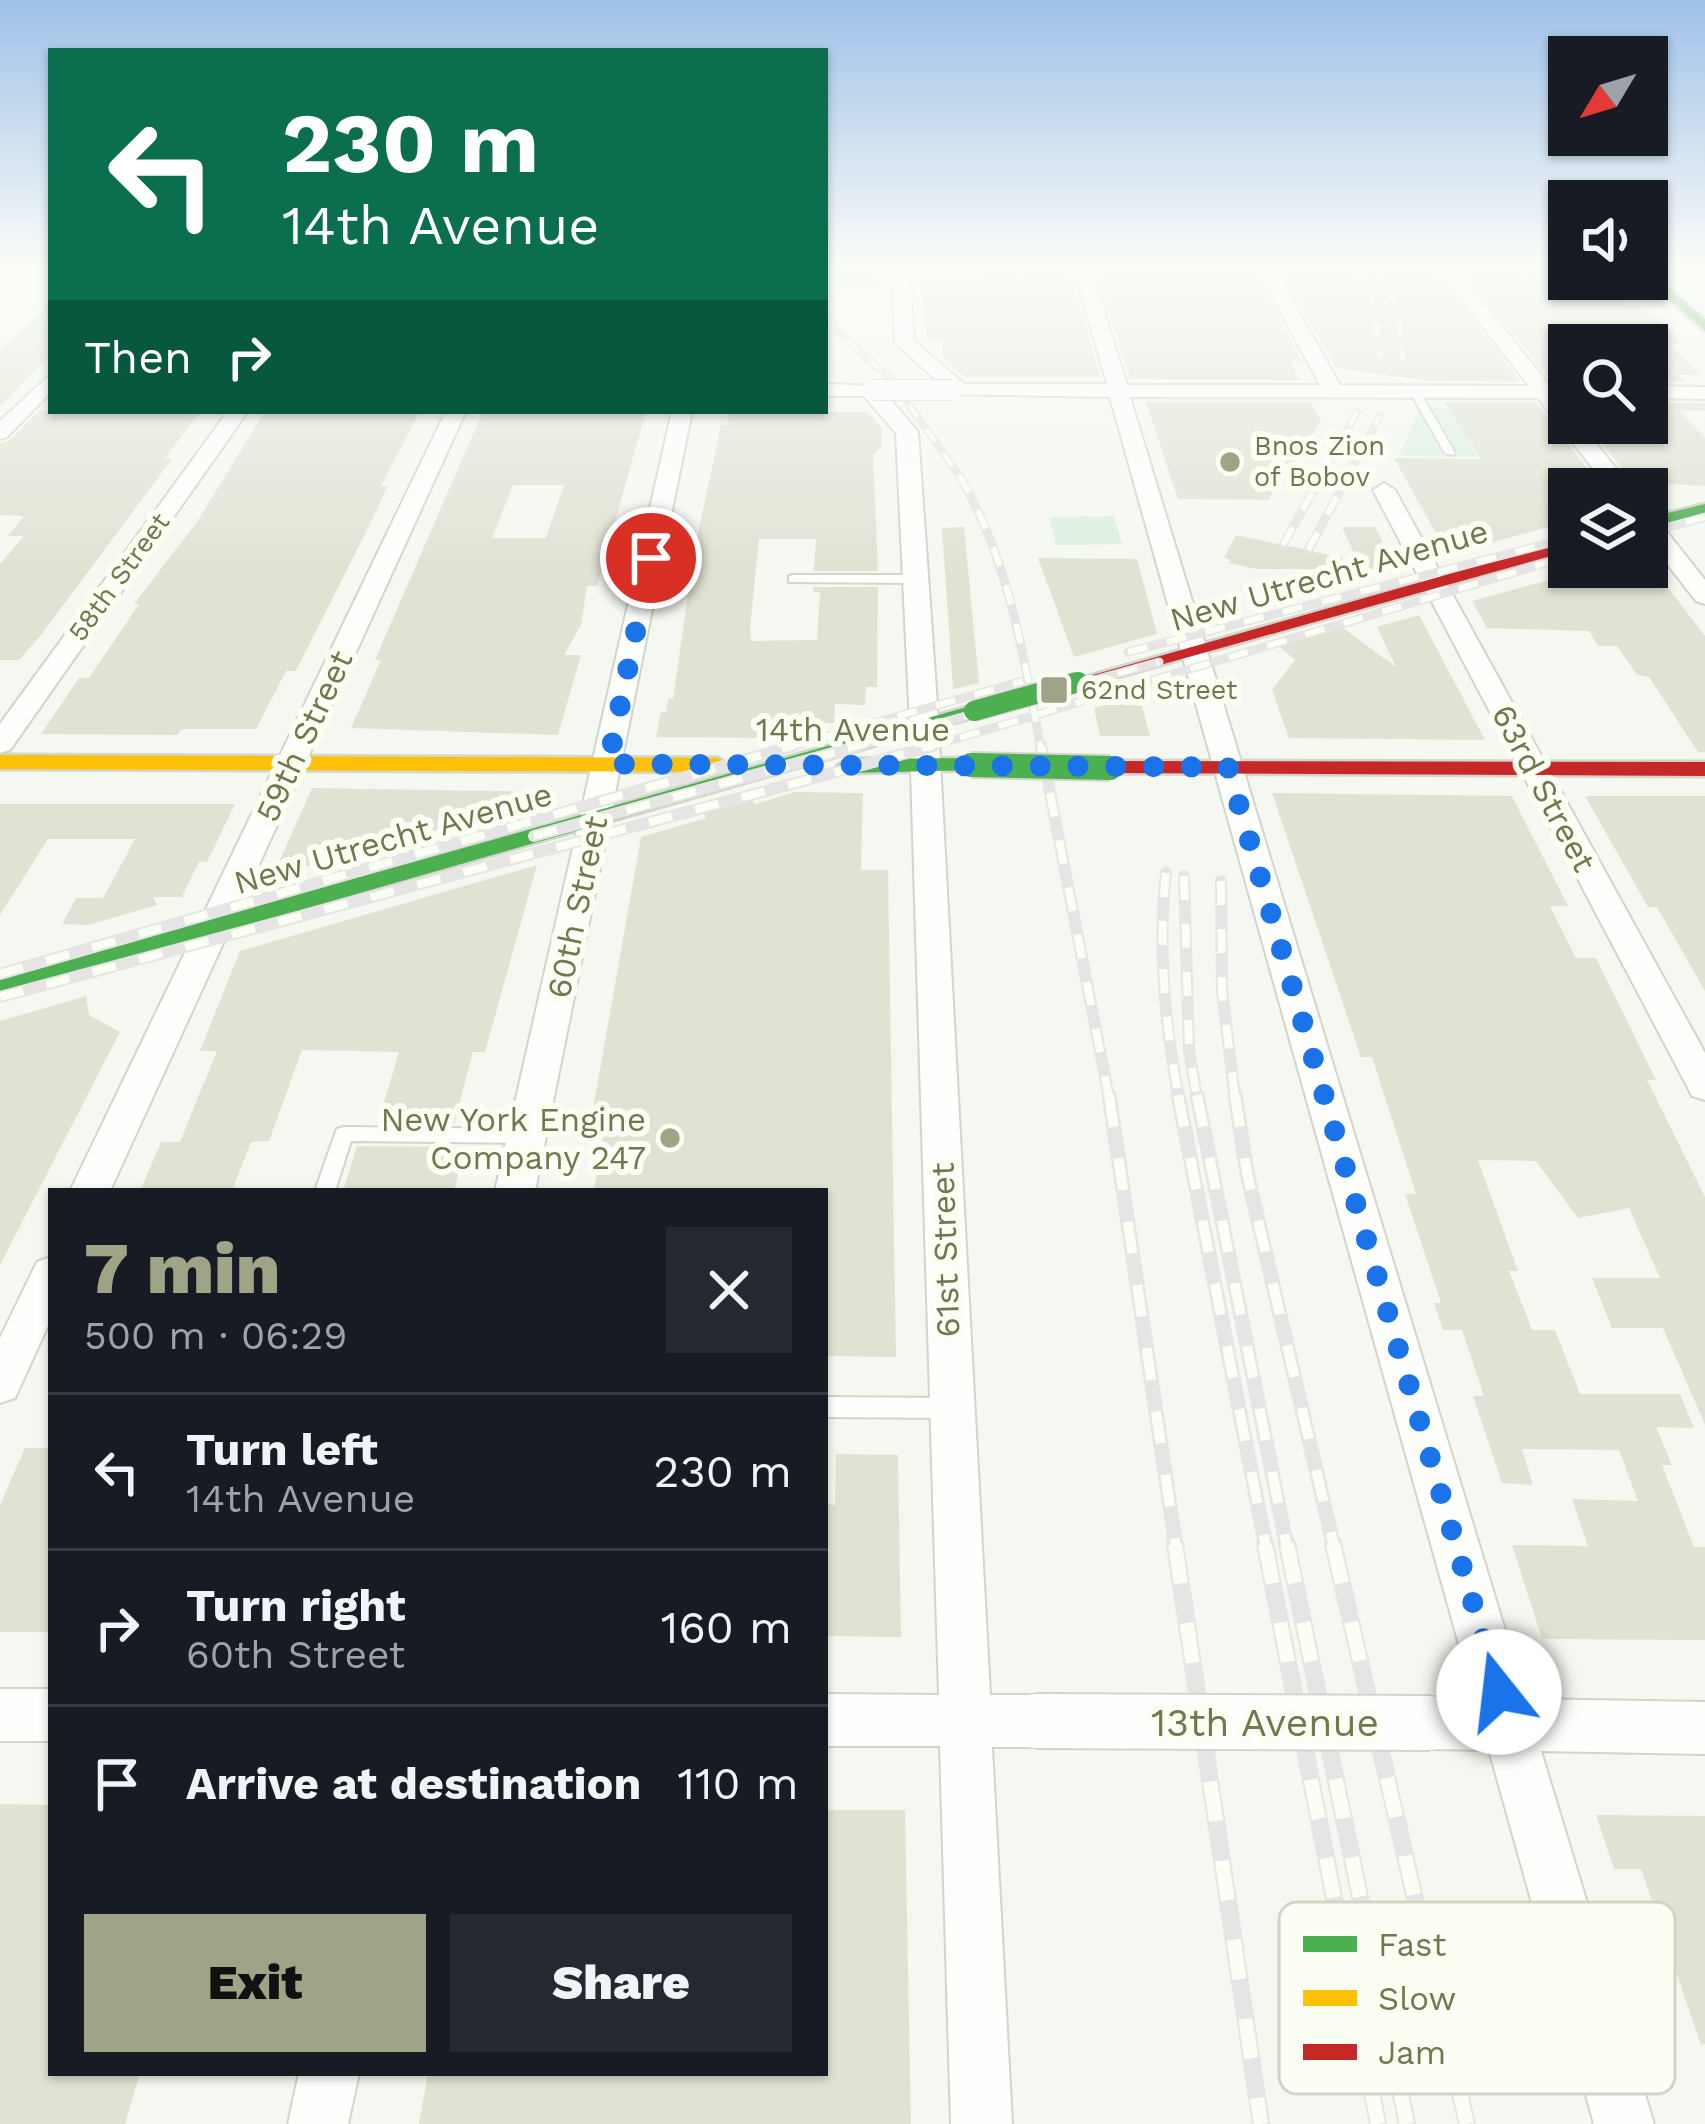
<!DOCTYPE html>
<html lang="en">
<head>
<meta charset="utf-8">
<style>
  :root { --surface:#171b24; --page:#242831; --text:#f1f3f6; --muted:#9ea1a6; --line:#363941; --accent:#a0a487 }
  body { margin:0; font-family:"Work Sans",sans-serif; background:var(--page); color:var(--text); height:100vh; display:flex; flex-direction:column; font-size:45px; white-space:nowrap }
  * { box-sizing:border-box; margin:0 }
  p { font-size:39px; color:var(--muted) }
  .icon { flex:none; width:66px; height:66px; fill:none; stroke:currentColor; stroke-width:2; stroke-linecap:round; stroke-linejoin:round }
  .map { position:relative; flex:1; overflow:hidden }
  .panel { position:absolute; left:48px; top:1188px; width:780px; height:888px; display:flex; flex-direction:column; background:var(--surface); border-radius:0px; box-shadow:0 3px 9px #0004 }
  .panel>* { flex:none }
  .banner { position:absolute; left:48px; top:48px; width:780px; height:366px; border-radius:0px; box-shadow:0 3px 9px #0004; background:#0b6e4f; color:#fff; overflow:hidden }
  .needle { width:78px; rotate:232deg }
  .fabs { position:absolute; left:1548px; top:36px; display:grid; gap:24px }
  .fabs a { display:grid; place-items:center; width:120px; height:120px; border-radius:0px; background:var(--surface); box-shadow:0 3px 9px #0004; font-size:60px }
  .pin { position:absolute; display:grid; place-items:center; width:102px; height:102px; color:#fff; margin:-51px; border:6px solid #fff; border-radius:50%; box-shadow:0 3px 12px #0007 }
  .me { position:absolute; width:132px; margin:-66px; rotate:344deg; stroke-linejoin:round; filter:drop-shadow(0 0 9px #0008) }
  .turn { display:flex; align-items:center; gap:42px; height:252px; padding:0 36px; font-size:54px }
  .turn .icon { width:156px; height:156px; stroke-width:2.5 }
  .turn b { display:block; font-size:84px; line-height:102px }
  .then { display:flex; align-items:center; height:114px; padding:0 36px; background:#0003; gap:24px; font-size:45px }
  .round { display:grid; place-items:center; flex:none; width:126px; height:126px; border-radius:0px; background:var(--page) }
  .headline { display:flex; align-items:center; justify-content:space-between; height:204px; padding:0 36px }
  h1 { font-size:72px; font-weight:800; line-height:90px; color:var(--accent) }
  .action { display:flex; gap:24px; margin-top:auto; padding:24px 36px }
  .action a { flex:1; height:138px; border-radius:0px; background:var(--accent); color:#111; font-size:48px; font-weight:800; line-height:138px; text-align:center }
  .action a+a { background:var(--page); color:var(--text) }
  ul { padding:0; list-style:none }
  li { display:flex; align-items:center; gap:36px; height:156px; padding:0 36px; border-top:3px solid var(--line) }
  li div { flex:1 }
  li b { display:block; font-size:45px }
  li em { font-style:normal }
  .map>svg:first-child { display:block }
</style>
</head>
<body>
<div class="map">
<svg width="1705" height="2124" viewBox="0 0 1705 2124">
  <rect width="100%" height="100%" fill="#f5f8f0"/>
  <g fill="#ddf0e1">
    <path d="M1420,407l28,1 30,49 -79,-1z"/>
    <path d="M1114,516l8,28 -66,1 -7,-28z"/>
  </g>
  <g fill="#e0e3d4" fill-rule="evenodd">
    <path d="M837,266h40l1,24 -42,-1z"/>
    <path d="M990,266h79l31,111h-135l-21,-18 -2,-18h-15l-7,-66h61z"/>
    <path d="M1095,266h157l51,97 -13,-2 10,19 -170,-1z"/>
    <path d="M1278,266h153l89,115h-90l-94,-13z"/>
    <path d="M1458,266h111v13h56v27h19l37,36 -10,3 29,30h-21l7,7h-39v-37h-89l9,11h-15l17,26h-17z"/>
    <path d="M51,304v50l-51,53v-57z"/>
    <path d="M1146,402h165l10,20 -53,78 -90,-1z"/>
    <path d="M1444,402h92l62,81h-11l5,6h-23v32l-121,34 -54,-97 87,1z"/>
    <path d="M1647,403h58v8h-25l25,27v48l-72,-4 -47,-59h61z"/>
    <path d="M39,411h162l-37,48h8l-131,176 -22,25h-19v-96l24,-28h-16l16,-20 -24,-1v-72l10,-3z"/>
    <path d="M265,411h155l-39,75h7l-18,38 -74,147h-10l-30,58h-75l-4,6 -136,-1 38,-56h10l50,-74h-5l63,-82z"/>
    <path d="M483,411h163l-49,175h-10l-6,39 -17,30h17l-23,80 -207,-7 30,-68h-6zM513,485h51l-18,53h-54z"/>
    <path d="M729,411l139,1 14,17v18l-9,8 5,116h-64l2,-32h-57l-9,90 1,12 66,-1 3,-48h-7v-5h65l-1,100h-11l-1,18 -30,-1 -1,19h-62l-1,15 -115,-1 5,-25h5l2,-13h5l21,-147 27,-127h6z"/>
    <path d="M964,527l15,156 -26,6 -11,-161z"/>
    <path d="M1342,527h33l21,42h-35z"/>
    <path d="M1236,535l107,23 -1,11h-86l-27,-6 2,-3 -7,-2z"/>
    <path d="M1038,558l99,1 20,75 -83,23z"/>
    <path d="M1574,567h78l53,69v116h-7l-49,-75 -12,-2 -20,-29h-19l-9,-15 -102,-3 -15,-27 103,-28z"/>
    <path d="M1419,615l66,125 -196,-2 -17,-48 23,-30 -20,-17 64,-18 57,42 -19,-40z"/>
    <path d="M1112,703l30,3 8,30h-50l-6,-28z"/>
    <path d="M312,788l239,4 1,6 -248,69 -28,2z"/>
    <path d="M795,792l68,1 -2,77h27l8,487 -71,-1v-165h-231l12,-73 -14,-3 49,-278 65,-19 -6,-10 49,-14 6,10z"/>
    <path d="M1272,793l240,3 56,110h-18l26,52h20l60,122h-9l58,117v228l-42,-97h-51l-20,-50h68l-31,-70 -51,10 -42,-57 -58,-1 40,111h-9l23,59h23l25,64h100l14,34 -38,-1 16,38h-10l32,82h11v93l-163,-1 -30,-94 76,1 -16,-47 66,2 -19,-51 -97,-1 11,36 -31,-2 -29,-87h11l-22,-66h-19l-9,-27h7l-36,-109h11l-44,-137h-11z"/>
    <path d="M1585,796h120v195l-48,-84h-9z"/>
    <path d="M0,804h235l-28,58h-8l-17,35h-29l4,8 -69,20 -26,-1 14,-26h27l32,-59h-87l-48,76z"/>
    <path d="M537,865l-52,187h-12l-19,72 -76,-1 21,-71 -97,-2 -33,91 -18,1 -19,49h-92l21,-49h19l18,-45 19,-46h-17l40,-100z"/>
    <path d="M86,996l3,19 31,17 -120,233v-244z"/>
    <path d="M357,1146l108,1 -11,44h-111z"/>
    <path d="M25,1448h26v184h-51v-127z"/>
    <path d="M836,1454l62,1 3,182 -76,-1v-132l10,1z"/>
    <path d="M0,1804l51,1v268h89l-15,51h-125z"/>
    <path d="M825,1810h80l6,314h-492l9,-51h397z"/>
    <path d="M1596,1815l109,1v228l-4,1 -60,-176h-27z"/>
  </g>
  <g fill="none" stroke-linecap="round" stroke-linejoin="round">
    <defs>
      <g id="lane">
        <path d="M900,266h81l4,2 -4,3 -84,-1z"/>
        <path d="M1411,390l9,2 35,61 -1,2 -9,-2 -35,-61z"/>
        <path d="M793,575h123l6,4 -6,4 -127,-1v-6z"/>
        <path d="M344,1127l183,2 7,2 2,5 -2,5 -7,2 -176,-2 -16,50h-20l20,-57 2,-5z"/>
        <path d="M825,1397l127,1 8,3 3,7 -3,7 -8,3 -127,-1z"/>
      </g>
      <g id="street">
        <path d="M892,266h17l5,75 50,43h143l-34,-118h17l37,119h193l-64,-119h17l67,119 189,1 -94,-120h18l97,120h19v12h-10l10,12v13h11l52,66h-23l-71,-91 -408,-1 396,1302 179,3v52l-164,-3 113,373h-60l-105,-374 -59,-1 -18,-8 -8,-18 8,-18 18,-8 44,1 -364,-1301 -165,-3 -1,-7 -49,-44z"/>
        <path d="M51,374v18l-44,45 -7,2v-18z"/>
        <path d="M825,384l54,2 39,46 19,272 53,991h45l18,8 8,18 -8,18 -18,8h-43l20,377h-61l-11,-378h-115v-52l114,1 -30,-991 -13,-271 -32,-37h-39z"/>
        <path d="M1647,386l58,1v12l-58,-1z"/>
        <path d="M228,411h20l-238,339 -10,3v-29z"/>
        <path d="M446,411h20l-356,780h-40z"/>
        <path d="M672,411h20l-157,780h-40z"/>
        <path d="M1384,483l11,7 310,563v47l-13,-4 -5,-10 -314,-596z"/>
        <path d="M1647,515l8,2 50,63v24l-9,-3 -49,-63z"/>
        <path d="M51,1257v62l-36,79 -15,5v-65l37,-76z"/>
        <rect x="0" y="1689" width="51" height="52"/>
        <path d="M299,2073h60l-11,51h-60z"/>
      </g>
      <g id="fast">
        <path d="M1647,269l58,50v12l-59,-52z"/>
        <path d="M1705,504v10l-58,14v-10z"/>
        <path d="M974,705l10,6 -3,4 -981,281v-18z"/>
        <path d="M971,758l11,7 -3,5 -131,3 -11,-7 11,-7z"/>
      </g>
      <path id="slow" d="M0,755l718,3 11,7 -11,7 -718,-3z"/>
      <g id="jam">
        <path d="M1569,540v11l-484,135h-14l-3,-4z"/>
        <path d="M1110,761l595,1v14l-603,-3 -3,-5z"/>
      </g>
    </defs>
    <use href="#lane" stroke="#d3d5cb" stroke-width="4"/>
    <use href="#street" stroke="#d3d5cb" stroke-width="4"/>
    <use href="#fast" stroke="#d3d6cb" stroke-width="5"/>
    <use href="#slow" stroke="#d3d6cb" stroke-width="5"/>
    <use href="#jam" stroke="#d3d6cb" stroke-width="5"/>
    <use href="#lane" fill="#fefefd" fill-rule="evenodd"/>
    <use href="#street" fill="#fefefd" fill-rule="evenodd"/>
    <use href="#fast" fill="#4caf50" fill-rule="evenodd"/>
    <use href="#slow" fill="#ffc107" fill-rule="evenodd"/>
    <use href="#jam" fill="#c62828" fill-rule="evenodd"/>
    <defs>
      <g id="rail-far4">
        <path d="M1355,266l20,43 5,48"/>
        <path d="M1375,266l23,44 5,50"/>
        <path d="M825,320l66,59 70,99"/>
        <path d="M1321,478l36,-66"/>
        <path d="M1347,478l33,-62"/>
      </g>
      <g id="rail-far3">
        <path d="M959,475c50,84 64,179 82,274"/>
        <path d="M1647,533l58,-16"/>
        <path d="M1283,545l39,-70"/>
        <path d="M1308,550l41,-75"/>
        <path d="M1128,652l441,-114"/>
        <path d="M782,749l241,-68"/>
        <path d="M848,749l311,-87"/>
        <path d="M922,749l647,-193"/>
      </g>
      <g id="rail-far2">
        <path d="M1041,746l68,352"/>
        <path d="M534,836l324,-90"/>
        <path d="M1166,873c-8,73 -1,153 13,225"/>
        <path d="M1184,876l5,174 8,48"/>
        <path d="M1221,881l1,110 13,107"/>
        <path d="M0,974l793,-228"/>
        <path d="M0,997l933,-251"/>
      </g>
      <g id="rail-far1">
        <path d="M1109,1095l67,452"/>
        <path d="M1178,1095l88,452"/>
        <path d="M1197,1095l90,452"/>
        <path d="M1235,1095l12,78 87,374"/>
      </g>
      <g id="rail">
        <path d="M1175,1544l86,580"/>
        <path d="M1265,1544l113,580"/>
        <path d="M1287,1544l120,580"/>
        <path d="M1333,1544l134,580"/>
      </g>
    </defs>
    <use href="#rail-far4" stroke="#e7e4e5" stroke-width="8"/>
    <use href="#rail-far3" stroke="#e7e4e5" stroke-width="9"/>
    <use href="#rail-far2" stroke="#e7e4e5" stroke-width="12"/>
    <use href="#rail-far1" stroke="#e7e4e5" stroke-width="15"/>
    <use href="#rail" stroke="#e7e4e5" stroke-width="18"/>
    <use href="#rail-far4" stroke="#fafef3" stroke-width="4.5" stroke-dasharray="15" stroke-linecap="butt"/>
    <use href="#rail-far3" stroke="#fafef3" stroke-width="6" stroke-dasharray="20" stroke-linecap="butt"/>
    <use href="#rail-far2" stroke="#fafef3" stroke-width="8" stroke-dasharray="24" stroke-linecap="butt"/>
    <use href="#rail-far1" stroke="#fafef3" stroke-width="10" stroke-dasharray="32" stroke-linecap="butt"/>
    <use href="#rail" stroke="#fafef3" stroke-width="14" stroke-dasharray="40" stroke-linecap="butt"/>
    <defs>
      <path id="street-bridge-far1" d="M872,390h80"/>
      <path id="street-bridge" d="M1035,1721l395,2"/>
      <path id="fast-bridge-far1" d="M974,711l104,-29"/>
      <path id="fast-bridge" d="M971,765l139,3"/>
    </defs>
    <use href="#street-bridge-far1" stroke="#d3d5cb" stroke-width="22" stroke-linecap="butt"/>
    <use href="#street-bridge" stroke="#d3d5cb" stroke-width="58" stroke-linecap="butt"/>
    <use href="#fast-bridge-far1" stroke="#d3d6cb" stroke-width="22" stroke-linecap="butt"/>
    <use href="#fast-bridge" stroke="#d3d6cb" stroke-width="28" stroke-linecap="butt"/>
    <use href="#street-bridge-far1" stroke="#fefefd" stroke-width="20"/>
    <use href="#street-bridge" stroke="#fefefd" stroke-width="54"/>
    <use href="#fast-bridge-far1" stroke="#4caf50" stroke-width="20"/>
    <use href="#fast-bridge" stroke="#4caf50" stroke-width="24"/>
  </g>
  <linearGradient id="sky" x2="0" y2="1"><stop stop-color="#9fc1e8"/><stop offset="0.47" stop-color="#fafcf8"/><stop offset="1" stop-color="#fafcf8" stop-opacity="0"/></linearGradient>
  <rect width="1705" height="563" fill="url(#sky)"/>
  <g fill="none" stroke-linecap="round" stroke-linejoin="round">
    <path stroke="#1a73e8" stroke-width="21" stroke-dasharray="0 37.8" d="M651,558l-43,206 620,3 271,925"/>
  </g>
  <g fill="#a0a487" stroke="#fafef3" stroke-width="4.5">
    <circle cx="1230" cy="462" r="12"/>
    <rect x="1039" y="675" width="30" height="30" rx="6"/>
    <circle cx="670" cy="1138" r="12"/>
  </g>
  <g text-anchor="middle" dominant-baseline="central" stroke-width="12" stroke-linejoin="round" paint-order="stroke">
    <g font-size="27" fill="#73764f" stroke="#fafef3" text-anchor="start">
      <text x="1254" y="446">Bnos Zion<tspan x="1254" dy="31">of Bobov</tspan></text>
      <text x="1081" y="690">62nd Street</text>
    </g>
    <g font-size="27" fill="#73764f" stroke="#fafef3">
      <text transform="translate(119 577) rotate(-54)">58th Street</text>
    </g>
    <g font-size="33" fill="#73764f" stroke="#fafef3">
      <text transform="translate(1329 575) rotate(-16)">New Utrecht Avenue</text>
      <text x="853" y="729">14th Avenue</text>
      <text transform="translate(304 736) rotate(-65)">59th Street</text>
      <text transform="translate(1544 788) rotate(62)">63rd Street</text>
      <text transform="translate(393 838) rotate(-16)">New Utrecht Avenue</text>
      <text transform="translate(577 907) rotate(-78)">60th Street</text>
      <text transform="translate(945 1250) rotate(-92)">61st Street</text>
    </g>
    <g font-size="33" fill="#73764f" stroke="#fafef3" text-anchor="end">
      <text x="646" y="1119">New York Engine<tspan x="646" dy="38">Company 247</tspan></text>
    </g>
    <g font-size="39" fill="#73764f" stroke="#fafef3">
      <text x="1265" y="1722">13th Avenue</text>
    </g>
  </g>
  <rect x="1279" y="1902" width="396" height="192" rx="18" fill="#fafef3" stroke="#d2d5c2" stroke-width="3"/>
  <rect x="1303" y="1936" width="54" height="16" fill="#4caf50"/>
  <rect x="1303" y="1990" width="54" height="16" fill="#ffc107"/>
  <rect x="1303" y="2044" width="54" height="16" fill="#c62828"/>
  <g font-size="33" fill="#73764f">
    <text x="1378" y="1956">Fast</text>
    <text x="1378" y="2010">Slow</text>
    <text x="1378" y="2064">Jam</text>
  </g>
</svg>
<div class="fabs">
<a><svg class="needle" viewBox="-14 -14 28 28"><path d="M0-13l5 13h-10z" fill="#e53935"/><path d="M0 13l5-13h-10z" fill="#9ea1a6"/></svg></a>
<a><svg class="icon" aria-label="sound" viewBox="0 0 24 24"><path d="M4 9h4l5-4v14l-5-4H4zM17 9q2 3 0 6"/></svg></a>
<a><svg class="icon" aria-label="search" viewBox="0 0 24 24"><circle cx="10" cy="10" r="6"/><path d="M15 15l6 6"/></svg></a>
<a><svg class="icon" aria-label="layers" viewBox="0 0 24 24"><path d="M12 4l9 5-9 5-9-5zM3 14l9 5 9-5"/></svg></a>
</div>
<div class="pin" style="left:651px;top:558px;background:#d93025"><svg class="icon" aria-label="arrive" viewBox="0 0 24 24"><path d="M6 21V4h12l-3 4 3 4H6"/></svg></div>
<svg class="me" style="left:1499px;top:1692px" viewBox="-20 -20 40 40"><circle r="19" fill="#fff"/><path d="M0-13L10 11 0 6-10 11z" fill="#1a73e8"/></svg>
<div class="banner">
<div class="turn"><svg class="icon" aria-label="left" viewBox="0 0 24 24"><path d="M17 20v-9H6M10 6l-5 5 5 5"/></svg><div><b>230 m</b>14th Avenue</div></div>
<div class="then">Then<svg class="icon" aria-label="right" viewBox="0 0 24 24"><path d="M7 20v-9h11M14 6l5 5-5 5"/></svg></div>
</div>
<section class="panel">
<div class="headline"><div><h1>7 min</h1><p>500 m · 06:29</p></div><a class="round"><svg class="icon" aria-label="close" viewBox="0 0 24 24"><path d="M6 6l12 12M18 6L6 18"/></svg></a></div>
<ul>
<li><svg class="icon" aria-label="left" viewBox="0 0 24 24"><path d="M17 20v-9H6M10 6l-5 5 5 5"/></svg><div><b>Turn left</b><p>14th Avenue</p></div><em>230 m</em></li>
<li><svg class="icon" aria-label="right" viewBox="0 0 24 24"><path d="M7 20v-9h11M14 6l5 5-5 5"/></svg><div><b>Turn right</b><p>60th Street</p></div><em>160 m</em></li>
<li><svg class="icon" aria-label="arrive" viewBox="0 0 24 24"><path d="M6 21V4h12l-3 4 3 4H6"/></svg><div><b>Arrive at destination</b></div><em>110 m</em></li>
</ul>
<div class="action"><a>Exit</a><a>Share</a></div>
</section>
</div>
</body>
</html>
